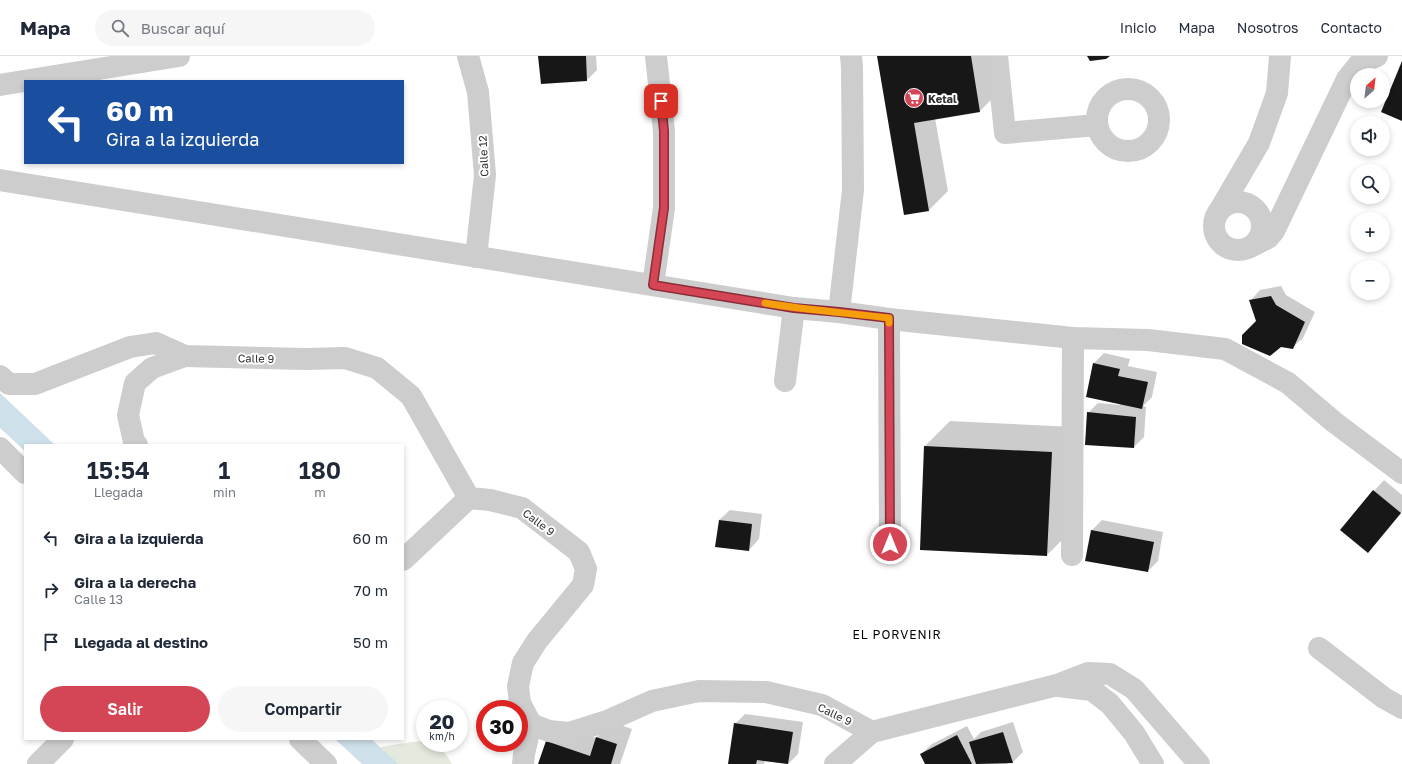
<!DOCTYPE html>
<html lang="es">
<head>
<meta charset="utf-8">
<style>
  :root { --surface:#fff; --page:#f6f6f7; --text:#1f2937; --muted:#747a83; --line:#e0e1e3; --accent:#d44556 }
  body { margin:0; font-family:"Golos Text",sans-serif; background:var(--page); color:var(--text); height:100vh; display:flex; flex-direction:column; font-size:15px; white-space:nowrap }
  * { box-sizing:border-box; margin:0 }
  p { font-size:13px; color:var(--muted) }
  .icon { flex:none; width:22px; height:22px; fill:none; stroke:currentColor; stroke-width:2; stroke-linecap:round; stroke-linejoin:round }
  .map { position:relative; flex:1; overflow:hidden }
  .drawer { position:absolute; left:24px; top:388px; width:380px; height:296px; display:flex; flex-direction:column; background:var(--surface); border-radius:0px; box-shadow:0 2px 6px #0003 }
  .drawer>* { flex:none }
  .banner { position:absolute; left:24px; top:24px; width:380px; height:84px; border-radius:0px; box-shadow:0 2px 6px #0003; background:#1a4fa0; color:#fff; overflow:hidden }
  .needle { width:26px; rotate:28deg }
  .buttons { position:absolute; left:1350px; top:12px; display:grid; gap:8px }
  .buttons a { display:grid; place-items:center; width:40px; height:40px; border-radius:50%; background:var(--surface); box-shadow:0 2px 6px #0003; font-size:20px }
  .speed { position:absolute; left:416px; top:644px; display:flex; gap:8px; font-size:20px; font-weight:700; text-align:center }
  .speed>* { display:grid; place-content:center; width:52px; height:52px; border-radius:50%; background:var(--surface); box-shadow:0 2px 6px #0003; line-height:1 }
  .speed small { font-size:10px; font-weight:400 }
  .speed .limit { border:6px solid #d22; background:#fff; color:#111 }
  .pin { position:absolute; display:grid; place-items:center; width:34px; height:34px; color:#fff; margin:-17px; border-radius:8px; box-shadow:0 2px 6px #0006 }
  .me { position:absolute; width:44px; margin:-22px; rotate:0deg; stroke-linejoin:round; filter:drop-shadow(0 0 3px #0008) }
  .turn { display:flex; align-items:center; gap:14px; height:84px; padding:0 16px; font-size:18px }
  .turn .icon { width:52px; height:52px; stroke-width:2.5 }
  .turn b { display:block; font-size:28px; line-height:34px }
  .eta { display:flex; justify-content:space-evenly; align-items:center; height:68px; text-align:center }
  .eta b { font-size:24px; font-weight:600; line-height:28px }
  .action { display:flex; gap:8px; margin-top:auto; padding:8px 16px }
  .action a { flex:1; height:46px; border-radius:24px; background:var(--accent); color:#fff; font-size:16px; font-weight:600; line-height:46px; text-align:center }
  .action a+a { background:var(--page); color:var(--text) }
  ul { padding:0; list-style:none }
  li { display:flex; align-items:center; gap:12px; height:52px; padding:0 16px }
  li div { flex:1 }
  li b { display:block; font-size:15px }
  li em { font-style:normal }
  header { display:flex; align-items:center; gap:24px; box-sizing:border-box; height:56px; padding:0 20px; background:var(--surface); border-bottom:1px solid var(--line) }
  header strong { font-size:19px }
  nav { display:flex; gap:22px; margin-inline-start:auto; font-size:14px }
  .search { width:280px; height:36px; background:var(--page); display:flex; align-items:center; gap:10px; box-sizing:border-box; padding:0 14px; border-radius:22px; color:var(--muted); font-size:15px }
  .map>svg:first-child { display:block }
</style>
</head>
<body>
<header>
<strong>Mapa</strong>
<div class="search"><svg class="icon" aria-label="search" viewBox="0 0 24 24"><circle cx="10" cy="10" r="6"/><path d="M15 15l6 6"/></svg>Buscar aquí</div>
<nav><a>Inicio</a><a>Mapa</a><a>Nosotros</a><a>Contacto</a></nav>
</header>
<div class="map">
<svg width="1402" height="708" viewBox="0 0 1402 708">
  <rect width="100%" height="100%" fill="#fff"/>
  <path fill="#e4e9dd" d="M425,685v2h10l12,13 5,8h-53l-19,-17 32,-5z"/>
  <g fill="#cee0e9">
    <path d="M0,337l55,52h-30v6l-25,-23z"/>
    <path d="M335,683h36l28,25h-37z"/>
  </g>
  <g fill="#0003">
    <path d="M539,0h57l1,14 -10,10z"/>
    <path d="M878,0h115l6,36 -19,19 -45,7 13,73 -19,19 -24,4z"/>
    <path d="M1281,230l5,9 29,17 -12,26 -11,10 -42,-47 10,-11z"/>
    <path d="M1104,297l26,6 -2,7 29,6 -5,25 -9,9 3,1 -2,30 -10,10 -46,-34 10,-10 22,2 -26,-42z"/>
    <path d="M950,365l126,6 -4,103 -25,25 -122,-109z"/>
    <path d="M1384,424l18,15v17l-34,40 -27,-22 33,-39z"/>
    <path d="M730,454l32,4 -3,25 -10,11 -30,-30z"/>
    <path d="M1102,464l61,12 -5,29 -10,10 -61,-11 5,-30z"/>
    <path d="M745,658l58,8 -5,32 -10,10 -23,-3 -1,3h-35l6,-40z"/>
    <path d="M612,666l20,7 -12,35h-81l7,-22 15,-15 35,11z"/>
    <path d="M1013,666l10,30 -10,10 -7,2h-79l-6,-10 11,-10 35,-18 7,13 7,-7z"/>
  </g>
  <g fill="#171717">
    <path d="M538,0h48l1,25 -46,3z"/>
    <path d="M877,0h94l9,56 -66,11 15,88 -25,4z"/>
    <path d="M1087,0h23l-4,3 -16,2z"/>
    <path d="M1402,5v60l-21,-9z"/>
    <path d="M1271,240l5,9 29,17 -12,27 -12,-2 -11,9 -28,-12v-9l14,-14 -7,-21z"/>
    <path d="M1093,307l27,6 -2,7 30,6 -6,27 -56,-12z"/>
    <path d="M1087,356l49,5 -2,31 -49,-3z"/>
    <path d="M924,390l128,6 -5,104 -127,-6z"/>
    <path d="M1373,434l28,23 -33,40 -28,-23z"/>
    <path d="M719,464l33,4 -3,27 -34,-4z"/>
    <path d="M1091,474l63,12 -6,30 -63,-11z"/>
    <path d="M734,667l59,9 -5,32 -31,-4 -1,4h-28z"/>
    <path d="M1003,676l10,31 -37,1 -7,-22z"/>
    <path d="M957,679l15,29h-47l-5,-10z"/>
    <path d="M596,681l21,7 -6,20h-73l8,-23 44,15z"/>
  </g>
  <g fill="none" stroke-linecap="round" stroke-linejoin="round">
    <g stroke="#cdcdcd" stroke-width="22">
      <path d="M468,0l10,36 7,83 -9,82"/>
      <path d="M997,0l8,77 92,-8"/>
      <path d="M0,29l179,-29"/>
      <circle cx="1128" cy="64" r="31"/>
      <path d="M0,124l794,128 45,4 50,7 184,19 75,2 77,9 63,34 46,39 68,51"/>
      <circle cx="1238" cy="170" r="24"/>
      <path d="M1218,157l41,-70 18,-50 3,-37"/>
      <path d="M1250,191l18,-9 6,-7 73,-152 13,-16 17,-7"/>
      <path d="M653,229l11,-77v-77l-8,-75"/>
      <path d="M839,256l14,-122 -1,-123 -1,-11"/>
      <path d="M889,263l1,225"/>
      <path d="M0,320l9,8h26l95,-37 26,-4 29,13 121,3 39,-1 32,10 34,28 58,102 21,2 32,8 57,44 7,17 -3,16 -46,56 -14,22 -5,23 2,17 11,21 18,7 20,2 38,-12 45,-20 47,-10 67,1 56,13 50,27"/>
      <path d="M785,325l9,-73"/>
      <path d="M137,389l-3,-3 -6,-27 7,-32 17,-15 33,-12"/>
      <path d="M0,392l25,25"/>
      <path d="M1072,499l1,-217"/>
      <path d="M403,504l66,-62"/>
      <path d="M1319,592l65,50 18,10"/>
      <path d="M1058,630l34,4 18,14 24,29 19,31"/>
      <path d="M300,683l26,25"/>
      <path d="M38,708l25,-25"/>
      <path d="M523,708l1,-10 7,-30"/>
      <path d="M835,708l37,-32 185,-47 31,-12 22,1 24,15 65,75"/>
    </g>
  </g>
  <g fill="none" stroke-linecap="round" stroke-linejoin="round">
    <defs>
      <path id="route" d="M661,45l3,30v77l-11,77 141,23 45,4 50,6 1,226"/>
    </defs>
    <use href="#route" stroke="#8a2d38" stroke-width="10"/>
    <use href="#route" stroke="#d44556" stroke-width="7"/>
    <path stroke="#f59e0b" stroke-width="7" d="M765,247c41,7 83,10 124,15v5"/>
  </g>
  <defs>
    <symbol id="supermarket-disc" viewBox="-11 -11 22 22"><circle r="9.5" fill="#d44556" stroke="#fff"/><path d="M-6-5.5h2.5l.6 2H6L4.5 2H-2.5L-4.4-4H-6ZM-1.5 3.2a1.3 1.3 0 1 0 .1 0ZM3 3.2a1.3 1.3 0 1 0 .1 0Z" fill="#fff"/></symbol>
  </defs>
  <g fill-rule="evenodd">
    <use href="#supermarket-disc" x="903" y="31" width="22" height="22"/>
  </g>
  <g text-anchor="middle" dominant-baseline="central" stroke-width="4" stroke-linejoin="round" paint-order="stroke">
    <g font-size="11" font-weight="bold" fill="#303030" stroke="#fff" text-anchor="start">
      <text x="928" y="42">Ketal</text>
    </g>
    <g font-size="11" fill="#303030" stroke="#fff">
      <text transform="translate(483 100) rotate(-93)">Calle 12</text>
      <text transform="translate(256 302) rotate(1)">Calle 9</text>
      <text transform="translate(539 466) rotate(37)">Calle 9</text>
      <text transform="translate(835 658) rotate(26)">Calle 9</text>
    </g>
    <g font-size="12" letter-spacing="1" fill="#000" stroke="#fff">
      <text x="897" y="578">EL PORVENIR</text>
    </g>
  </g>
</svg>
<div class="buttons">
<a><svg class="needle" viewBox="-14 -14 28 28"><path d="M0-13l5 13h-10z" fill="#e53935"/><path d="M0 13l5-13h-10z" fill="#747a83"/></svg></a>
<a><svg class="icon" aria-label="sound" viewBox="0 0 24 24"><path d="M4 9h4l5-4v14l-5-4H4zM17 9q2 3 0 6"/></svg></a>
<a><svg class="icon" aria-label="search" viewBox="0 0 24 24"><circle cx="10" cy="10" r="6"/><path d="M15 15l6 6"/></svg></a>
<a>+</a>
<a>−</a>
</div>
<div class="speed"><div>20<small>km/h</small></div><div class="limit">30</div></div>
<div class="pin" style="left:661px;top:45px;background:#d93025"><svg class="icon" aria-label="arrive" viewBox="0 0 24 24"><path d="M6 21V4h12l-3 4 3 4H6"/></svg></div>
<svg class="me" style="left:890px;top:488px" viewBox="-20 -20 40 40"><circle r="17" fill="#d44556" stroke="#fff" stroke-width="3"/><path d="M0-11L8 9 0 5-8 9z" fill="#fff"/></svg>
<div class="banner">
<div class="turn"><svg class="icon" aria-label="left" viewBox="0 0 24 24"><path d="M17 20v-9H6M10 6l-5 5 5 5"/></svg><div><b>60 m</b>Gira a la izquierda</div></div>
</div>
<section class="drawer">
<div class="eta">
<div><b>15:54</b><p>Llegada</p></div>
<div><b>1</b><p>min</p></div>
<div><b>180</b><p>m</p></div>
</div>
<ul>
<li><svg class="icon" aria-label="left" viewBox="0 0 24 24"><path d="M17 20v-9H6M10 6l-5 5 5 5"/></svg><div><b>Gira a la izquierda</b></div><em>60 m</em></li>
<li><svg class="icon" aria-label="right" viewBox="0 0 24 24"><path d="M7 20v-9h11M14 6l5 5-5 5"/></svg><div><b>Gira a la derecha</b><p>Calle 13</p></div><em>70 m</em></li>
<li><svg class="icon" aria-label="arrive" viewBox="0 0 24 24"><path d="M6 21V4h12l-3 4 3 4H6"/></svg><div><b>Llegada al destino</b></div><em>50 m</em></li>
</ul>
<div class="action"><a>Salir</a><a>Compartir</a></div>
</section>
</div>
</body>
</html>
